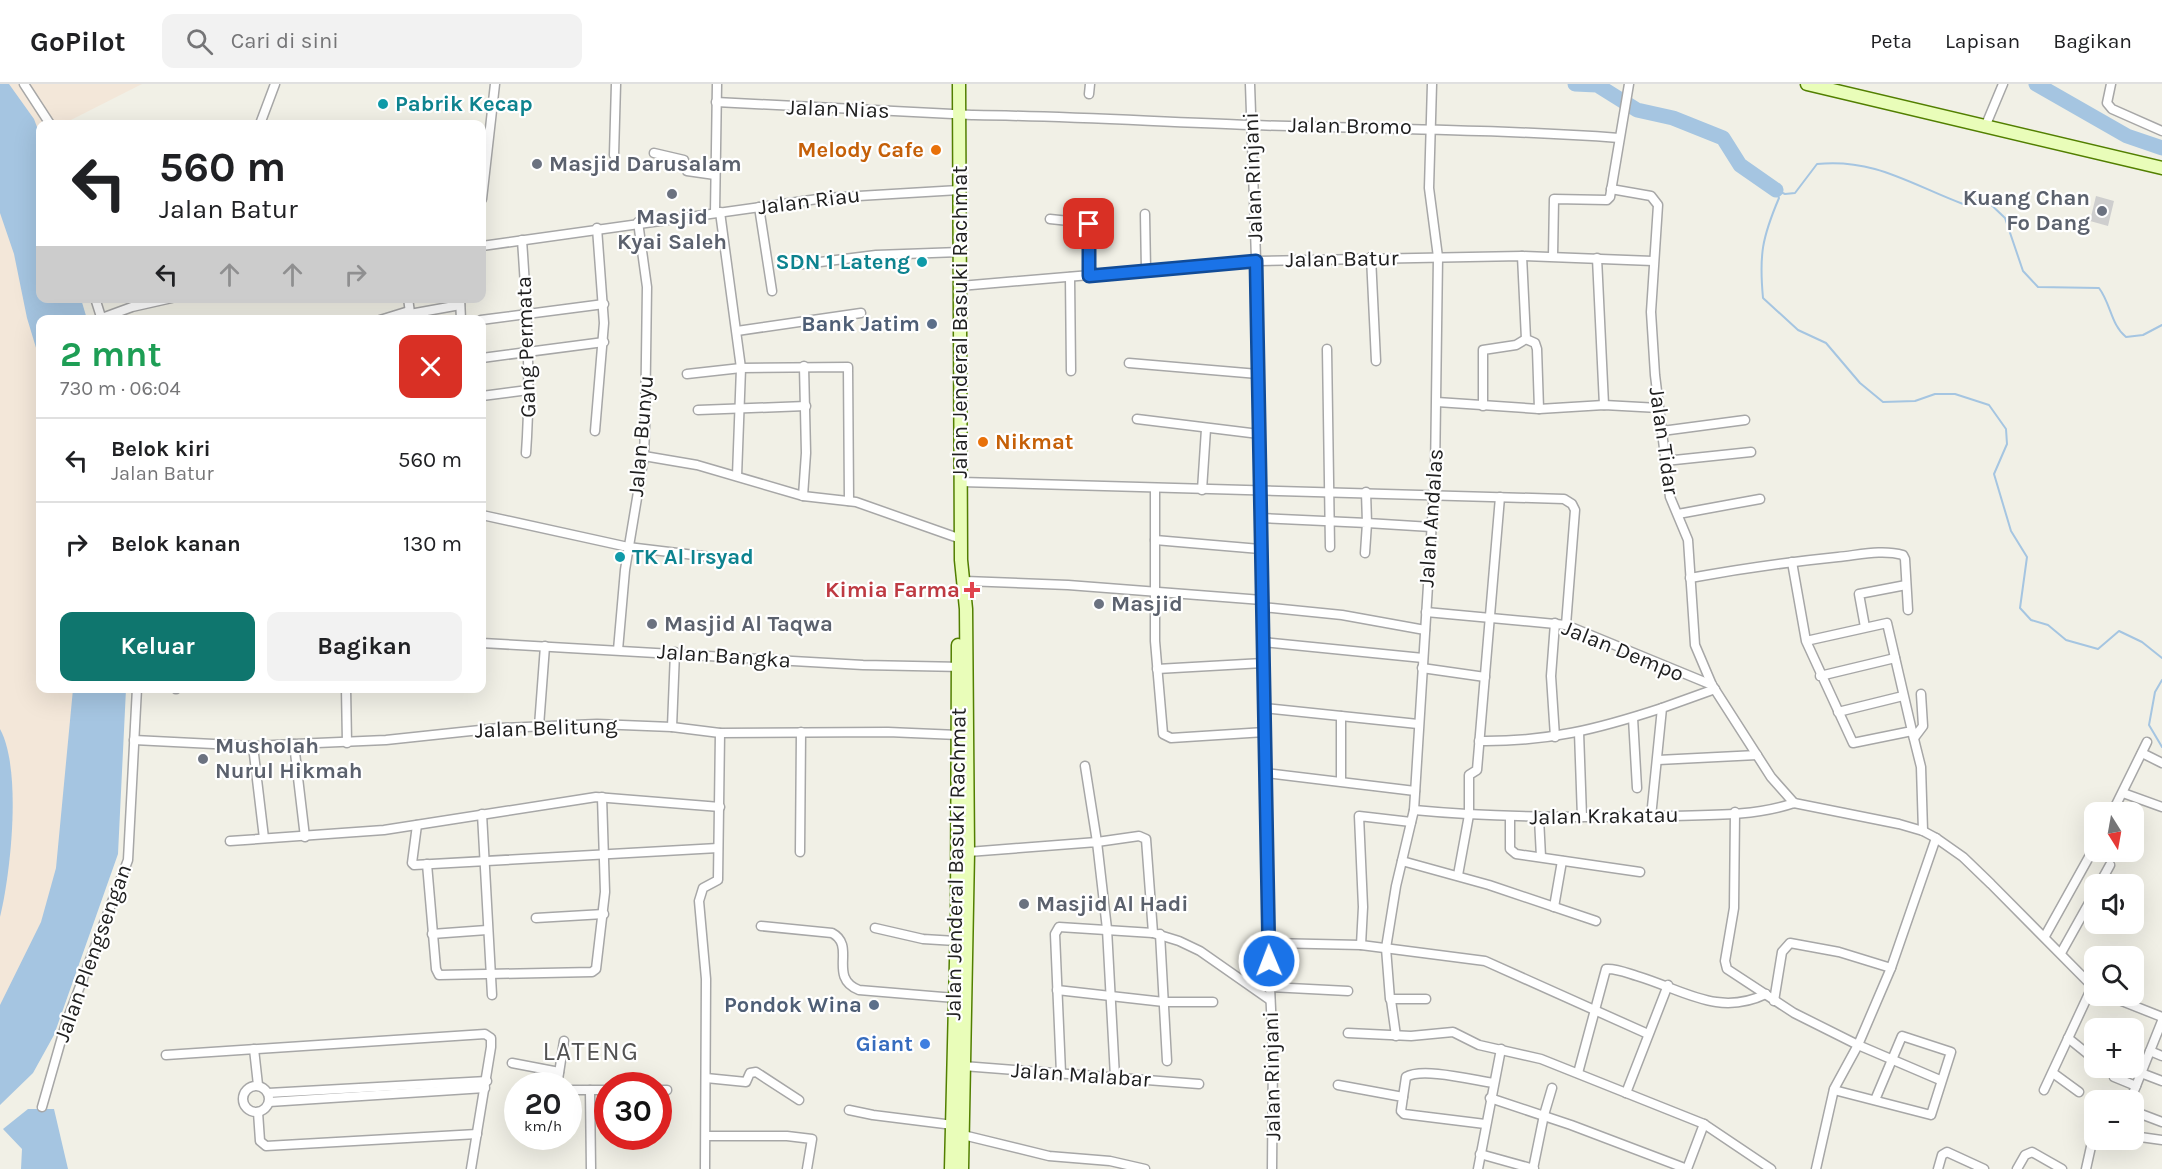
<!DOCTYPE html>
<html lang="id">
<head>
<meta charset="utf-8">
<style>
  :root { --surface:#fff; --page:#f2f2f2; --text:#202124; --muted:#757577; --line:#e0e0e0; --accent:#0f766e }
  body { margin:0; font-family:Karla,sans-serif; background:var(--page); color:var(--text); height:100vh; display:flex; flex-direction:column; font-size:22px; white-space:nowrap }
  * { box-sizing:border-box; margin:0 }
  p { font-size:20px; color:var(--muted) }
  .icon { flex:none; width:33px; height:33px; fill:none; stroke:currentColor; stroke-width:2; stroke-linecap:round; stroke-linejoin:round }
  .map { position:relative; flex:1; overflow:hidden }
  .panel { position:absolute; left:36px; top:231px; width:450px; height:378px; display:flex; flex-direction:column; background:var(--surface); border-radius:12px; box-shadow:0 6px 24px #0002 }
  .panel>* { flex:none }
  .hud { position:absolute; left:36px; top:36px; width:450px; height:183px; border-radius:12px; box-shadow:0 6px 24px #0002; background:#fff; color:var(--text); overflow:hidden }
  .needle { width:39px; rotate:169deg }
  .buttons { position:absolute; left:2084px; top:718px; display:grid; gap:12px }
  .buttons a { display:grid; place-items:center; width:60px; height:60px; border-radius:12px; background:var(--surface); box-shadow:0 6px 24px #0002; font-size:30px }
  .speed { position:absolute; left:504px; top:988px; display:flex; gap:12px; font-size:30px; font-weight:700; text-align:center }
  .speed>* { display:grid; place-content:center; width:78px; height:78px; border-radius:50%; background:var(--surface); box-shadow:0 6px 24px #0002; line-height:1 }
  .speed small { font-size:15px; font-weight:400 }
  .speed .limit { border:9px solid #d22; background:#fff; color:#111 }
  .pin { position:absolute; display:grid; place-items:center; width:51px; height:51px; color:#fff; margin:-26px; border-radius:12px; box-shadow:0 3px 9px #0006 }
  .me { position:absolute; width:66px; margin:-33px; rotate:359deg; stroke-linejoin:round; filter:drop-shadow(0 0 4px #0008) }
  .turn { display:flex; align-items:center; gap:21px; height:126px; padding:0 24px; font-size:27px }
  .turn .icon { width:78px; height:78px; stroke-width:2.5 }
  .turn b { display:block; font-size:42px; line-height:51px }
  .lanes { display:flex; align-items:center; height:57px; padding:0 24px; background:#0003; justify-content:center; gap:30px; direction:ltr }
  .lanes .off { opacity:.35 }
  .round { display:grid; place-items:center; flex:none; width:63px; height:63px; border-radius:12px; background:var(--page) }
  .headline { display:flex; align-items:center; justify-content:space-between; height:102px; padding:0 24px }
  h1 { font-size:36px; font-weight:700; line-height:45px; color:#1e9e55 }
  .cta { display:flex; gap:12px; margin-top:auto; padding:12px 24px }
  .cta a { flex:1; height:69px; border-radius:12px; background:var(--accent); color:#fff; font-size:24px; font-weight:700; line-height:69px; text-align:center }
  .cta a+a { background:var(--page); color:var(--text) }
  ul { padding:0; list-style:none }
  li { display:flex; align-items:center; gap:18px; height:84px; padding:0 24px; border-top:2px solid var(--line) }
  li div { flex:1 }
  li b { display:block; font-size:22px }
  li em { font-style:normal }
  header { display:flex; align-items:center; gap:36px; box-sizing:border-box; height:84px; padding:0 30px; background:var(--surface); border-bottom:2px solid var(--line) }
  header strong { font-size:28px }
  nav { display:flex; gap:33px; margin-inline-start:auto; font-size:21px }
  .search { width:420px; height:54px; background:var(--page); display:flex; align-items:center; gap:15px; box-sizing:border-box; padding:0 21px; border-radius:12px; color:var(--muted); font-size:22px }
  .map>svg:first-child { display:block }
</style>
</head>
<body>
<header>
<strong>GoPilot</strong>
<div class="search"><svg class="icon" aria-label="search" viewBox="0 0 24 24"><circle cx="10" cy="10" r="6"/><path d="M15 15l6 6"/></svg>Cari di sini</div>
<nav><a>Peta</a><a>Lapisan</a><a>Bagikan</a></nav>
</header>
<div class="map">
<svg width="2162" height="1085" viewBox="0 0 2162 1085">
  <rect width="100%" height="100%" fill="#f1f0e6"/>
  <path fill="#cecece" d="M2096,112l18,5 -6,25 -18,-5z"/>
  <path fill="#f3e7d9" d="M0,0h142l-79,40h-23v564l66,1 -87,317 -19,37z"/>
  <g fill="#a5c5e1">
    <path d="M0,0h9l25,35 6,16v163l41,1 6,20 -47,1v41l-13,-43 -13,-64 -14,-41z"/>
    <path d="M73,605h53l-8,165 -64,181 -21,38 -33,32v-100l41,-83 15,-54z"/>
    <path d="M0,645c22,40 11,143 0,188z"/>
    <path d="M28,1025h26l14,60h-47l1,-20 -19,-20z"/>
  </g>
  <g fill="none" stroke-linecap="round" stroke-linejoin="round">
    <g stroke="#a5c5e1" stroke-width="2">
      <path d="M1776,106l3,8c-17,40 -20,57 -16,100l35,32 28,13 34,40 23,19 32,-1 20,-7h20l34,11 17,24 1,15 -13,30 17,57 16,26 -7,51 11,12 17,5 18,15 32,9 21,-18 23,11 20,16"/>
      <path d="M1776,106l9,4 10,-1 22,-29c57,-6 95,21 146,40l21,-6 21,20 18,53 15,16 61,1c12,16 12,37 27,49l17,-2 19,-10"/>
      <path d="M2162,596l-7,12 -6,33 13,22"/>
    </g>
    <g stroke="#a5c5e1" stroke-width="15">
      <path d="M1575,0l22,1 40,25 36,8 50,20 17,27 36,25"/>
      <path d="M2036,0l91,52 35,12"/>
    </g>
    <defs>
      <g id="street">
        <path d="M24,0l26,40"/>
        <path d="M1250,0l7,204 11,655 5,110 -1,116"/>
        <path d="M2111,0l-4,19 5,6 50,22"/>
        <path d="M1089,10l1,-10"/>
        <path d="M716,18l256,13"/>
        <path d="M974,31c93,1 185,7 277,10 123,4 245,4 368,13"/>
        <path d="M260,40l15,-40"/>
        <path d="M1985,43l18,-43"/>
        <path d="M654,69l30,7 3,11 28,4"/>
        <path d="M614,71l2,-71"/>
        <path d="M1611,105l40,7 7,9 -7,107 4,63 15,122 18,43 7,105 17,40 59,92 23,26"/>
        <path d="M482,115l13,-115"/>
        <path d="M759,123l13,84"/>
        <path d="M720,128l21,156 -4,108"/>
        <path d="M715,129l2,-129"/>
        <path d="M1145,130l1,56"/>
        <path d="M1050,135l38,4 1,53"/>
        <path d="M522,156c5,71 9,143 4,213"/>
        <path d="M482,162l343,-48 134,-8"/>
        <path d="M1522,172l4,83 9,4 2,6 2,60"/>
        <path d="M1553,172l1,-57 53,1 3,-3 19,-113"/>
        <path d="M1371,173l5,104"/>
        <path d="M1597,174l7,147"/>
        <path d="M796,181l80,-10 84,-3"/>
        <path d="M1070,193l1,94"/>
        <path d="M960,202l296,-25 266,-5 131,5"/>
        <path d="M95,214l7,22"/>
        <path d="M408,214l3,22"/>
        <path d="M460,214l1,22"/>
        <path d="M410,230l50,-9"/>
        <path d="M102,234l30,-11 40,-9"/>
        <path d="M380,236l29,-9"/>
        <path d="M481,236l123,-16"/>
        <path d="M737,247l124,-18"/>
        <path d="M1327,265l3,198"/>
        <path d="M482,274l122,-16"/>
        <path d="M1129,279l129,11"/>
        <path d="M687,290l54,-6 107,-1 1,134"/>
        <path d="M482,312l46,-6"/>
        <path d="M1437,318l102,7 65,-4 55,3"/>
        <path d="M1483,322v-56l33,-5 10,-6"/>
        <path d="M698,326l108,-4"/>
        <path d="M1137,335l122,15"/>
        <path d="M595,347l9,-108 -7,-95"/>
        <path d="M1662,347l83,-11"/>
        <path d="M644,372l53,9 106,31 53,6 105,37"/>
        <path d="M1665,377l86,-9"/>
        <path d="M961,398l603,17 8,5 3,6 -9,115"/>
        <path d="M1155,404v153l8,93 8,4 94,-6"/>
        <path d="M1202,406l4,-61"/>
        <path d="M1366,408l1,31 64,4"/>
        <path d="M803,412l3,-43 -2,-87"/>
        <path d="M1678,430l82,-15"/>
        <path d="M482,431l146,32 83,10"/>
        <path d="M1260,434l107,5 -2,30"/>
        <path d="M1155,456l105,9"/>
        <path d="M1792,478l14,79 47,102 59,-12 -25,-108 -81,18"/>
        <path d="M1690,494c50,-9 98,-16 148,-21 21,-2 44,-8 65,-2l2,4 3,51"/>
        <path d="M965,497l103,4 194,15"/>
        <path d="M1262,523l80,8 83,15"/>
        <path d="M1426,528l140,13 146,60"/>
        <path d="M1865,543l-6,-33 47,-9"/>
        <path d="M1263,558l160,16"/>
        <path d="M482,559l381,22 100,2"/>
        <path d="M618,566l7,-80 19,-114 1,-28 2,-141 -9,-65"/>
        <path d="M1422,584l63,9"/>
        <path d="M1157,585l106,-6"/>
        <path d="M1820,592l75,-18"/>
        <path d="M346,604l1,55"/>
        <path d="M176,605v-1"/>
        <path d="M1264,624l154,16"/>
        <path d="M1838,628l65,-16"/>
        <path d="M1341,632v65"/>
        <path d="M1633,634l4,70"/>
        <path d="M539,642l6,-80"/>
        <path d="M672,643l3,-75"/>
        <path d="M1912,647l9,36 2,64"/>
        <path d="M1579,648l3,85"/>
        <path d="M1555,653l-4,-61 4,-53"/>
        <path d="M1914,654l9,-12 -2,-32"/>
        <path d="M134,656l119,6 41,-2 92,-4 113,-12 98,-4 75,3 48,6 168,-1 70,3"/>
        <path d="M1479,657c68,1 119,-12 183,-33"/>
        <path d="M294,660l11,93"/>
        <path d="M253,662l11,92"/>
        <path d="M2142,669l20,10"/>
        <path d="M1658,676l99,-5"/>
        <path d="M1085,682l12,76 42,-6 7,3 7,94"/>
        <path d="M1266,689l149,18"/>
        <path d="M2123,709l39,14"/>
        <path d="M1794,719l105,21 24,7 13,7 27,19 28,27 103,104"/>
        <path d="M1414,726c83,8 165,8 248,6 43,-1 91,1 132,-13"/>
        <path d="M1735,728l-1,96 -9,53 2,8 67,44 64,32 82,35"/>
        <path d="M2112,729l35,-71"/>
        <path d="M482,730l10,181"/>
        <path d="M1510,733v32l6,5 124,18"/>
        <path d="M1651,733l11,-109 53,-19"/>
        <path d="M1539,734l2,39"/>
        <path d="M417,741l-5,38 2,2 304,-17"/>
        <path d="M230,757l154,-11 212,-33 124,10"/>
        <path d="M800,768l1,-120"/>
        <path d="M968,768l129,-10 10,87 8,148"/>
        <path d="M1402,777l87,24 107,36"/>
        <path d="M427,780l9,105 3,6 153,-3 4,-3 9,-77 -3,-95"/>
        <path d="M1458,791l11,-60v-40l8,-5 23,-273"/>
        <path d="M2099,801l11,-20"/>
        <path d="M1554,823l8,-46"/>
        <path d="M536,834l68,-4"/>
        <path d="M761,842l71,7c25,13 -5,44 27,57l96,8"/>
        <path d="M875,844l48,11 33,2"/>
        <path d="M432,850l55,-4"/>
        <path d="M1160,850l7,127"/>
        <path d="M2045,852l49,-88"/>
        <path d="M1268,859l93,2 124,16 163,73"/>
        <path d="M1361,861l2,-38 -4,-91 52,6"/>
        <path d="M2061,869l33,-59"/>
        <path d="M1270,903l78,4"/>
        <path d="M1057,906l107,12h49"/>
        <path d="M2109,912l53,21"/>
        <path d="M1426,915h-36l-4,-51 10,-62 18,-76 21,-337 3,-216 -9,-69 3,-104"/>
        <path d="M1391,916l5,36"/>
        <path d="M1774,917l8,-49 8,-9 49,9 52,16"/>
        <path d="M1348,949l63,3 42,-4 26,13 62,14 163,65 67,45"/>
        <path d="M2068,954l26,21"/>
        <path d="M254,965l4,36"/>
        <path d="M2150,967l12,5"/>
        <path d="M166,971l319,-21 6,4v9l-20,122"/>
        <path d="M512,979l47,9"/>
        <path d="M963,982l236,18"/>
        <path d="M1061,989l-6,-139 4,-7 94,6 26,8 21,10 70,49"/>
        <path d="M1578,989l28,-104c10,-1 21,4 31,7 47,14 81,41 129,18"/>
        <path d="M2053,989l26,19"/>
        <path d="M2141,989l21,8"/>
        <path d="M2114,993l22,9"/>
        <path d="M706,994l40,4 4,-9 6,-1 43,28"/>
        <path d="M1338,1001l65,12 -2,14 3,3 81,10"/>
        <circle cx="256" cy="1015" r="13"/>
        <path d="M557,1002l7,-45"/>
        <path d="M568,1006h22"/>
        <path d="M658,1006h9"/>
        <path d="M1834,1006l97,25 20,-63 -49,-16 -27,64"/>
        <path d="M2044,1006l48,-103"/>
        <path d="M268,1009l219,-12"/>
        <path d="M1626,1009l42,-108"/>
        <path d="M1403,1013l3,-20c16,-10 67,3 87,6"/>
        <path d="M1490,1014l81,27 116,44"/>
        <path d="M2130,1017l32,-80"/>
        <path d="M269,1018l216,-14"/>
        <path d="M42,1023l24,-84 62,-163 9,-172"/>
        <path d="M849,1026l24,5 80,10"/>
        <path d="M2133,1027l29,11"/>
        <path d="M258,1028l2,29 6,5 211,-12"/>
        <path d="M963,1051l86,21 61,5 35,8"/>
        <path d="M707,1052h80l25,3 -5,30"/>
        <path d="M2133,1052l29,4"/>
        <path d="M1480,1070l54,15"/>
        <path d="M591,1085l-1,-79h18"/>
        <path d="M705,1085l1,-190 -7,-78 4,-13 15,-8 2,-147"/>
        <path d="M1478,1085l23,-120"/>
        <path d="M1533,1085l11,-54 8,-27"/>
        <path d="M1687,1085l17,-45"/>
        <path d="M1816,1085l18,-80 24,-44 33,-77 45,-130"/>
        <path d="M1938,1085l4,-14 5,-3 37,17"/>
        <path d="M2017,1085l8,-14 7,-3 30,17"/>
        <path d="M2086,1085l8,-36"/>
      </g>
      <g id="secondary">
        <path d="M959,0l2,476 5,49 2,243 -6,317"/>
        <path d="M1807,0l355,84"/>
        <path d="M951,1085l6,-249 1,-275"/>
      </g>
    </defs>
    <use href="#street" stroke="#a7a7a7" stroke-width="11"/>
    <use href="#secondary" stroke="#527f00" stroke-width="15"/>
    <use href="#street" stroke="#fff" stroke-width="8"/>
    <use href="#secondary" stroke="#e9fdb9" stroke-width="12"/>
  </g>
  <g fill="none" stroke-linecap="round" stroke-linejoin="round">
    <defs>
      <path id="route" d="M1089,140v52l167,-15 13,700"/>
    </defs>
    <use href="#route" stroke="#114b97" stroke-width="15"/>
    <use href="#route" stroke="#1a73e8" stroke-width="10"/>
  </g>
  <g fill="#0f9aa8" stroke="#fff" stroke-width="2">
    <circle cx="383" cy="20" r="6"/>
    <circle cx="922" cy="178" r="6"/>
    <circle cx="620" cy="473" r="6"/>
  </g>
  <g fill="#e8710a" stroke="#fff" stroke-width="2">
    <circle cx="936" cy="66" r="6"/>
    <circle cx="983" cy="358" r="6"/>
  </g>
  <g fill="#6b7280" stroke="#fff" stroke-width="2">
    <circle cx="537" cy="80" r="6"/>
    <circle cx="672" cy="110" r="6"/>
    <circle cx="2102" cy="127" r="6"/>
    <circle cx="1099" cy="520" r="6"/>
    <circle cx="652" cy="540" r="6"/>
    <circle cx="203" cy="675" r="6"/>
    <circle cx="1024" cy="820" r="6"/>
  </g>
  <g fill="#5c6f8a" stroke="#fff" stroke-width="2">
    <circle cx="932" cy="240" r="6"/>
    <circle cx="874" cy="921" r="6"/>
  </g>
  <path fill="#e0444e" stroke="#fff" stroke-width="2" d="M969 497h6v6h6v6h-6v6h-6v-6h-6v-6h6z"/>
  <circle fill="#3f7fe0" stroke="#fff" stroke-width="2" cx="925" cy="960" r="6"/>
  <g text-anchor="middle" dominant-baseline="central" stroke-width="4.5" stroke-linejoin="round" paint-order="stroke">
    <g font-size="22" font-weight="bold" fill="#0d838f" stroke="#fff" text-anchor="start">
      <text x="395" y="20">Pabrik Kecap</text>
      <text x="910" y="178" text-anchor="end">SDN 1 Lateng</text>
      <text x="632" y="473">TK Al Irsyad</text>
    </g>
    <g font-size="22" fill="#202020" stroke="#fff">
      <text transform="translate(838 25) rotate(2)">Jalan Nias</text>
      <text transform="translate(1350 42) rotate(1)">Jalan Bromo</text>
      <text transform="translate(1253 93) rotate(-92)">Jalan Rinjani</text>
      <text transform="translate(809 117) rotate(-7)">Jalan Riau</text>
      <text transform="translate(1342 175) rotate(-1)">Jalan Batur</text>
      <text transform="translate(960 238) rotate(-90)">Jalan Jenderal Basuki Rachmat</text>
      <text transform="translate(526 263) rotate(-92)">Gang Permata</text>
      <text transform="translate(641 352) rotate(-85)">Jalan Bunyu</text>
      <text transform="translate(1664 357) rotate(82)">Jalan Tidar</text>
      <text transform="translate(1431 434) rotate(-86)">Jalan Andalas</text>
      <text transform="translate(1623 567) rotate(22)">Jalan Dempo</text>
      <text transform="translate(724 572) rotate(4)">Jalan Bangka</text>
      <text transform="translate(546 644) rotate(-2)">Jalan Belitung</text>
      <text transform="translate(1604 732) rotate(-1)">Jalan Krakatau</text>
      <text transform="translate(956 780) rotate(-89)">Jalan Jenderal Basuki Rachmat</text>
      <text transform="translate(93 869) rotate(-70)">Jalan Plengsengan</text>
      <text transform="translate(1081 991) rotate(4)">Jalan Malabar</text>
      <text transform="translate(1272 992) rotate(-91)">Jalan Rinjani</text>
    </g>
    <g font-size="22" font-weight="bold" fill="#c56008" stroke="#fff" text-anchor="end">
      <text x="924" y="66">Melody Cafe</text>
      <text x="995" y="358" text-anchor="start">Nikmat</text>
    </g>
    <g font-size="22" font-weight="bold" fill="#5b616d" stroke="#fff" text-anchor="start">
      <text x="549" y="80">Masjid Darusalam</text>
      <text x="2090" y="114" text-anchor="end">Kuang Chan<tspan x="2090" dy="25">Fo Dang</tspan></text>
      <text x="672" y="133" text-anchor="middle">Masjid<tspan x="672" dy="25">Kyai Saleh</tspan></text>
      <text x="1111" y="520">Masjid</text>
      <text x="664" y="540">Masjid Al Taqwa</text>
      <text x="215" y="662">Musholah<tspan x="215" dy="25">Nurul Hikmah</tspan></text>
      <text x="1036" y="820">Masjid Al Hadi</text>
    </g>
    <g font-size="22" font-weight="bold" fill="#4e5e75" stroke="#fff" text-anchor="end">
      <text x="920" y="240">Bank Jatim</text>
      <text x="862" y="921">Pondok Wina</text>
    </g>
    <g font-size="22" font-weight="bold" fill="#be3a42" stroke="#fff" text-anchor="end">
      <text x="960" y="506">Kimia Farma</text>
    </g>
    <g font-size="22" font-weight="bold" fill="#366cbe" stroke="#fff" text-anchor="end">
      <text x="913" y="960">Giant</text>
    </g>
    <g font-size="26" letter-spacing="1.5" fill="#535353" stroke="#fff">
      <text x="591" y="967">LATENG</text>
    </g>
  </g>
</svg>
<div class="buttons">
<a><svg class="needle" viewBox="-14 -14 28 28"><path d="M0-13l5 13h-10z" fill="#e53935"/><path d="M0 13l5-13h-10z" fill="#757577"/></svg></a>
<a><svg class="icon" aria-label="sound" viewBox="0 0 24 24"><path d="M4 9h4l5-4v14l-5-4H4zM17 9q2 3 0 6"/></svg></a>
<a><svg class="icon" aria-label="search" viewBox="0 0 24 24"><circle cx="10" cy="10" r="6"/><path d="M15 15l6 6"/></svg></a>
<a>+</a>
<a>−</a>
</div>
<div class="speed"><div>20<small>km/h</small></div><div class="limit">30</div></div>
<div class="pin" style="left:1089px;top:140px;background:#d93025"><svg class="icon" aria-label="arrive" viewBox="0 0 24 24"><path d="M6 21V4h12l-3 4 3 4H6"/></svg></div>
<svg class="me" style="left:1269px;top:877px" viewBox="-20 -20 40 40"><circle r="17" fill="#1a73e8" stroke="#fff" stroke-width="3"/><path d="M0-11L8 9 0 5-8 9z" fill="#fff"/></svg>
<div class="hud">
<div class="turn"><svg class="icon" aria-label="left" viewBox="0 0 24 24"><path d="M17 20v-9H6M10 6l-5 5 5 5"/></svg><div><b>560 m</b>Jalan Batur</div></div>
<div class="lanes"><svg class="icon" aria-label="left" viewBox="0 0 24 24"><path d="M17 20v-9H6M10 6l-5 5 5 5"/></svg><svg class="icon off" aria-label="ahead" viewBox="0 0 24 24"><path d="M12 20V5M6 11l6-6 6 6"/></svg><svg class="icon off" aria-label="ahead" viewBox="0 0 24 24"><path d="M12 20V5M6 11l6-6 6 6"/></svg><svg class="icon off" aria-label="right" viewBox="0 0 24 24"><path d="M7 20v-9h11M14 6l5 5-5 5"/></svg></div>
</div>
<section class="panel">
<div class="headline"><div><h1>2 mnt</h1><p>730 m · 06:04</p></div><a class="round" style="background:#d93025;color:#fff"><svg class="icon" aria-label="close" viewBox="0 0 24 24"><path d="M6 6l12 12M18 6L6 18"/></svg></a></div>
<ul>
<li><svg class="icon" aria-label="left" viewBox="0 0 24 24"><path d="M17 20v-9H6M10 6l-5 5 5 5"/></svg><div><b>Belok kiri</b><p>Jalan Batur</p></div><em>560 m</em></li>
<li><svg class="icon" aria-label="right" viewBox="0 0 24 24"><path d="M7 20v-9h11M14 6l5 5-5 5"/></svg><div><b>Belok kanan</b></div><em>130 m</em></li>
</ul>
<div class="cta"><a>Keluar</a><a>Bagikan</a></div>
</section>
</div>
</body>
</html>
